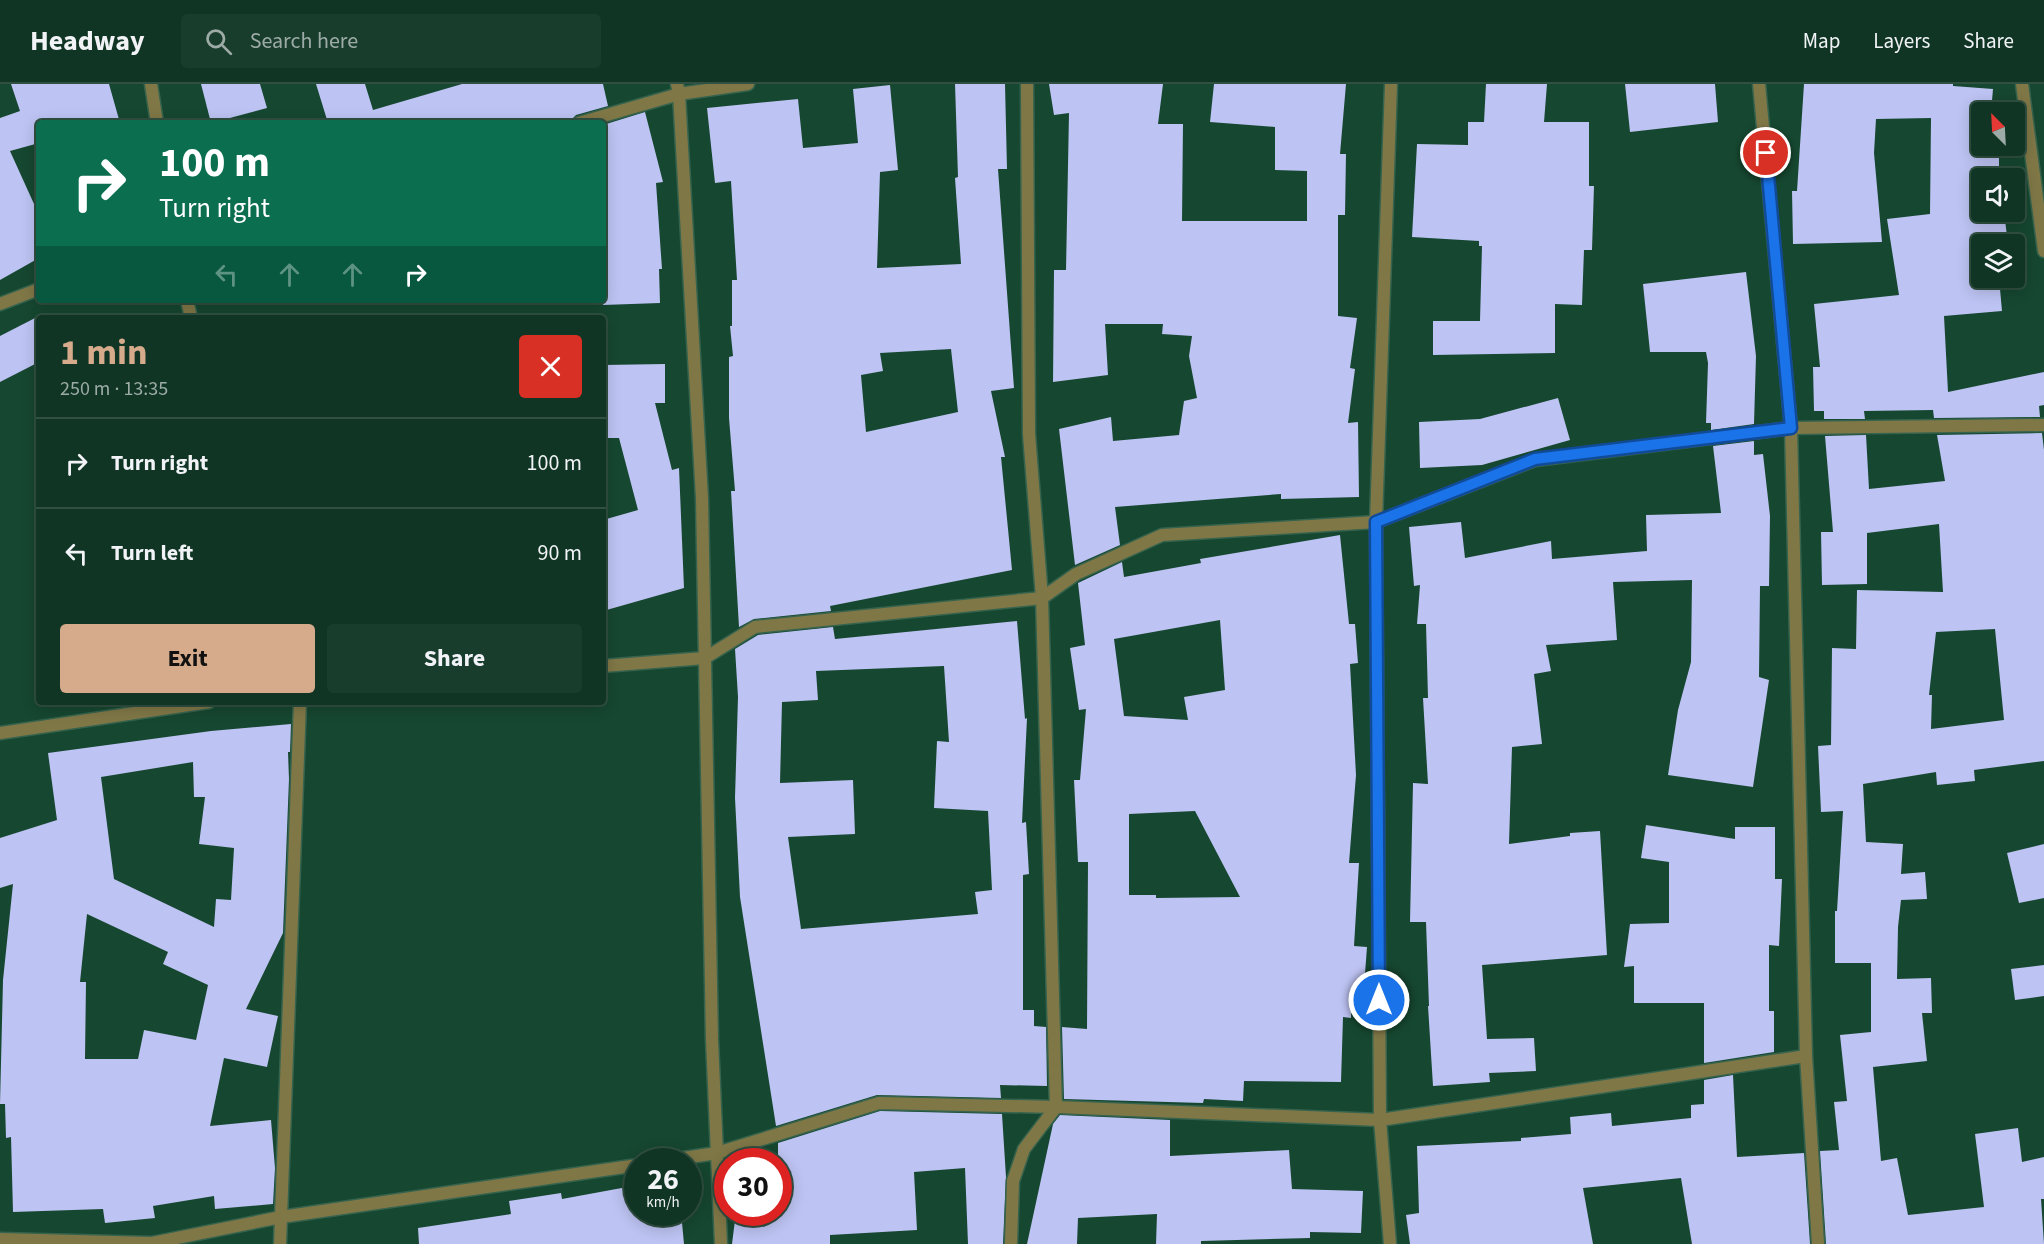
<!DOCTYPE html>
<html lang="en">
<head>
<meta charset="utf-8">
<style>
  :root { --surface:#103524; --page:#193d2c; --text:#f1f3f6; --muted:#9caba6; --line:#305041; --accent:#d6ab8b }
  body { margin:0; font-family:"Source Sans 3",sans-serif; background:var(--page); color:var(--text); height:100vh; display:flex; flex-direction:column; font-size:22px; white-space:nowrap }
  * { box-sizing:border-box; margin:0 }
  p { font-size:20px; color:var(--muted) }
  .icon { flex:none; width:33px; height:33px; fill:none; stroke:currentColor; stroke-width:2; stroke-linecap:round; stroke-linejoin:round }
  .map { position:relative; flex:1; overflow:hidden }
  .panel { position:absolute; left:36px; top:231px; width:570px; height:390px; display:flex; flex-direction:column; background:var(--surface); border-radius:6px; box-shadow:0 3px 15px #0003,0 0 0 2px var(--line) }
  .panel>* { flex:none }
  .guide { position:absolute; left:36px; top:36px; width:570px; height:183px; border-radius:6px; box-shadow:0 3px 15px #0003,0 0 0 2px var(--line); background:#0b6e4f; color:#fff; overflow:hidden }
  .needle { width:39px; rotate:336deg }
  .fabs { position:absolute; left:1971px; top:18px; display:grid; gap:12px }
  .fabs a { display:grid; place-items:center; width:54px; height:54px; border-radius:6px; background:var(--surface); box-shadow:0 3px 15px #0003,0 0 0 2px var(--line); font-size:30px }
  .speed { position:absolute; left:624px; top:1064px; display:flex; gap:12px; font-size:30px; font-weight:700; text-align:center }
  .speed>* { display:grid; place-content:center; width:78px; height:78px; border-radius:50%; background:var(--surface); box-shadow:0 3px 15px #0003,0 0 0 2px var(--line); line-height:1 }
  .speed small { font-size:15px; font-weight:400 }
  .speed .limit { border:9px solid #d22; background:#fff; color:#111 }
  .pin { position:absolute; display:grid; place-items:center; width:51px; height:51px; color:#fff; margin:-26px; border:3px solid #fff; border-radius:50%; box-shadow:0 2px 6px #0007 }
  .me { position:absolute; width:66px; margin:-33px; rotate:0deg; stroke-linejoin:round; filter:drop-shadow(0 0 4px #0008) }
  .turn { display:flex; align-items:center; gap:21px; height:126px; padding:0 24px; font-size:27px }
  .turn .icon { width:78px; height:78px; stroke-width:2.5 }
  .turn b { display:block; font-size:42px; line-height:51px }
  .lanes { display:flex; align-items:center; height:57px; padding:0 24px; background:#0003; justify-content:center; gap:30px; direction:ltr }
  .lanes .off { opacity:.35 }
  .round { display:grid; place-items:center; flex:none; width:63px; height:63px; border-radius:6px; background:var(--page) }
  .head { display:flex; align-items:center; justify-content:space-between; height:102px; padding:0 24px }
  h1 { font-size:36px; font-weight:700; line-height:45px; color:var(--accent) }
  .button { display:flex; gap:12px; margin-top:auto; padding:12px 24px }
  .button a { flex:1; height:69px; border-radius:6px; background:var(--accent); color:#111; font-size:24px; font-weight:700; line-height:69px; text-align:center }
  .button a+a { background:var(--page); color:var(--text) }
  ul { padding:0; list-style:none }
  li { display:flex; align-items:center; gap:18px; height:90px; padding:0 24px; border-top:2px solid var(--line) }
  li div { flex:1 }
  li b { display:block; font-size:22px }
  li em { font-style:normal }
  header { display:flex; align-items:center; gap:36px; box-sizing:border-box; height:84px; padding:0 30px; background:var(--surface); border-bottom:2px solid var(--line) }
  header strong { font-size:28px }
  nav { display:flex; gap:33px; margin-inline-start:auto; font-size:21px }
  .search { width:420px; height:54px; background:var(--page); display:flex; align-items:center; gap:15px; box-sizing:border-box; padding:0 21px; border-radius:6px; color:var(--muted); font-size:22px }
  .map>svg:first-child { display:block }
</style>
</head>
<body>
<header>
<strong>Headway</strong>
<div class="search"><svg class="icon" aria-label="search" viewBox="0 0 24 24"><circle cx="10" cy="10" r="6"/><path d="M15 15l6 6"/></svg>Search here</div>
<nav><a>Map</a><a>Layers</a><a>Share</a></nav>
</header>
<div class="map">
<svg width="2044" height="1160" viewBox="0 0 2044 1160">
  <rect width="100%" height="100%" fill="#164730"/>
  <g fill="#bdc3f2" fill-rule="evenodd">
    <path d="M11,0h98l11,39h-81v20l-29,8 29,64v43l-39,22v-162l20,-7z"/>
    <path d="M201,0h59l7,24 -56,15z"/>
    <path d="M316,0h49l8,26 89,-26h141l5,22 -32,9 -3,3 -2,5h-243z"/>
    <path d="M955,0h50l2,85h-9l16,219 -23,3 14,66h-4l11,113 -182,36 1,5 -77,8 -15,8 -8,-136h4l-6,-73v-61l4,-1 -3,-30h2v-46h5l-6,-99 -16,2 -8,-75 91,-9 5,49 55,-5 -5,-54 37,-4 8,85 -18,2 -3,96 84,-4 -6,-86 3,-1zM951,265l7,63 -92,20 -5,-57 22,-4 -3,-18z"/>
    <path d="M1049,0h114l-5,40h25l-1,97h125v-50l-32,-1v-43l-65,-5 4,-38h132l-6,70h6l-1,61h-7v101l19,2 -7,50 5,1 -7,54 10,-1 1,75 -78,2v-5l-166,13 5,38 -45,20 -16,-136 52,-12 2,24 66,-6 5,-34 13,-3 -8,-42 3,-20 -30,-2 1,-10h-58l3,51 -55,7 1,-112h12l3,-157 -15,2z"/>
    <path d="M1486,0h61l-3,38h45v64h5l-2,64h-8l-2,55 -27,-1v49l-122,2v-34h47l2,-75h-3v-5l-67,-4 5,-93 51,1v-23h16z"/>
    <path d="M1625,0h90l3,38 -88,10z"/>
    <path d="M1804,0h149v2l40,3 -2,23h-9v34h17v32h-17v34h22l4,32h-26v34h17l3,33 -58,5 4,76 96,-20v33l-5,1 1,11 -106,1 -1,-8 -69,1 1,8h-41v-8h-10l-1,-44h7l-6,-63 85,-9 -12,-76 43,-5 1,-96 -55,1 -2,34 8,89 -89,2 -1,-53h5z"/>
    <path d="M645,28l18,70 -7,1 6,86h-3l1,34 -57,2v-180z"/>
    <path d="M1746,188l10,84 -2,68 -43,6v-7h-5l2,-60 -2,-11h-56l-7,-68z"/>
    <path d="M39,232v46l-39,20v-46z"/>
    <path d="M665,280v39h-10l17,67 7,-2 5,120 -81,23v-91l35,-10 -19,-72h-16v-73z"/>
    <path d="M1558,314l12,42 -88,25 -62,3 -1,-46 61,-3z"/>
    <path d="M2042,349l2,17v311l-70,9 1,11 -38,4 -1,-13 -73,12 3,58 37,2 -2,30 24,-2 2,27 -26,1 -3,27 -1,52 34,-1 1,35h-10l5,48 -54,6 8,94 16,-3 11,57 76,-8 -9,-73 43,-6 4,34 22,-5v42h-3l3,45h-218l-6,-93 19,-1 -5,-48 13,-1 -7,-66 31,-3v-69h-36v-52h2l6,-100 -22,1 -3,-66 13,-1 1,-97 24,1 1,-59 86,2 -4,-68 -72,9v51l-45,1 -1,-53h12l-8,-96 41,-1 3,54 76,-8 -8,-46zM1995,545l9,91 -73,9 1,-34h-3l7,-63z"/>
    <path d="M1754,357v14l9,-1 7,62 -1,70h-9l-1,91 10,3 -16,107 -85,-12 10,-65 13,-48 1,-82 -79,2 4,58 -71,5 5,26 -17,3 8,70 -30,3 -3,97 61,-8v-3l30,-2 7,124 -125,10 5,74 47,-1 2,33 -47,2 1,9 -57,4 -5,-80h1l-3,-84h-16l3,-139 15,1 -5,-86h5l-2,-74h-9l3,-39 -6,1 -5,-59 52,-5 4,36 86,-17 1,18 95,-8 -1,-36 75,-2 -8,-67z"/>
    <path d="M1340,451l9,89h6l3,39 -8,1 6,111 -7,88h10l-5,83 13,1 -3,40 -12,-1 -1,32 -8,-1 -2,65 -97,-1 -1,20 -39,-2 -1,4 -139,-4 -2,-72 25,2 1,-167h-10l-4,-82h6l6,-71 -7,1 -9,-62 15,-3 -7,-62 44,-21 2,15 77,-14 -1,-4zM1220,536l5,70 -41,7 4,23 -64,-4 -10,-77zM1195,727l45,86 -84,1v-3h-27v-81z"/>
    <path d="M1017,537l8,98 2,-1 -5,105 4,-1 3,52 -6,1v135h11v16l12,1 1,59 -47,-1 1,13 -124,-3 -101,31 -36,-229 -5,-99 3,-101 -3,-48 23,-14 75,-8 2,12zM944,582l5,76 -12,-1 -3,67 54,3 4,79 -17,2 3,22 -177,15 -13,-92 67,-3 -2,-54 -73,3 2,-81 36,-2 -2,-29z"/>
    <path d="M291,640l-1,28h-2l1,27 -6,154 -37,76 32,7 -11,51 -43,-9 -14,68 61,-6 4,48 -2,36 -58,5 -1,-13 -61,10 2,12 -50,5 -2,-14 -90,3 -2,-75 -5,1 -1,-34h-5l3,-124 10,-96 -13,4v-50l57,-18 -9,-67 163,-22zM193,678l1,35h11l-6,47 35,4 -3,52 -15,-1 -2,28 -100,-48 -13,-102zM87,830l81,38 -5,12 45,21 -12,55 -52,-10 -6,29h-53l1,-77h-6z"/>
    <path d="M1646,741l89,14v-12h40v52h7l-3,67 -10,-1v66h5v41l-70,11v-60h-70v-37l-10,1 6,-43 39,-1v-61l-28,-4z"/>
    <path d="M2044,760v54l-25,5 -12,-50z"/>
    <path d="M2044,881v31l-29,4 -4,-31z"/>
    <path d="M1733,991l4,82 67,-4 6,91h-118l-11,-66 -98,10 10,56h-183l-4,-29 13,-2 -2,-67 104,-5v-3l50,-4 -1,-17 41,-4 1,13 79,-8v-13l13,-1v-24z"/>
    <path d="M880,1027l122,3 4,63 -3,67h-35l-3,-76 -51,4 3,58 -87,5v9h-98l4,-32h42v-69z"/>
    <path d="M1060,1031l110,5v36l119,-6 3,39 71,2 -2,42 -51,-1v6l-109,3v3h-45l1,-30 -79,4 -1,26h-50l26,-120z"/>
    <path d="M638,1101v27h43l3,32h-265l-1,-16 93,-14 -2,-13 52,-8 1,6z"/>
  </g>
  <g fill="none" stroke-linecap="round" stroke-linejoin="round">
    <defs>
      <g id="street">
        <path d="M151,0l6,39"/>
        <path d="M677,0l2,10 23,404 10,542 9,204"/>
        <path d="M1759,0l32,344 15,628 12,188"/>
        <path d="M2022,0l22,167"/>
        <path d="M579,39l100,-29 69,-10"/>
        <path d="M187,216l4,18"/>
        <path d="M0,220l39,-15"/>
        <path d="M603,582l102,-8 50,-31 287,-29 34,-24 86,-39 214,-13 159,-62 256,-32 253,-3"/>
        <path d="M0,649l209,-31"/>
        <path d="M663,1077l54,-8 162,-50 177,4 324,13 426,-64"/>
        <path d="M0,1155l152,4 129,-26 357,-52"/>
        <path d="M280,1160l20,-542"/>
        <path d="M1011,1160l2,-63 11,-32 32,-42 -14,-509 -13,-164 -2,-350"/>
        <path d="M1390,1160l-10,-124 -4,-598 15,-438"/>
      </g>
    </defs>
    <use href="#street" stroke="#36634d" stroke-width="15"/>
    <use href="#street" stroke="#807747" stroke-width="12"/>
  </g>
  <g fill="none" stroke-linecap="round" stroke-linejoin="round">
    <defs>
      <path id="route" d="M1379,916l-3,-478 159,-63 256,-31 -25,-275"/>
    </defs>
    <use href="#route" stroke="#114b97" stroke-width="15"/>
    <use href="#route" stroke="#1a73e8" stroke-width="10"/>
  </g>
</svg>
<div class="fabs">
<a><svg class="needle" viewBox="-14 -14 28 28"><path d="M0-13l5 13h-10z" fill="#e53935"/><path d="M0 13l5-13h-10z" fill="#9caba6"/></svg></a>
<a><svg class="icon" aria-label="sound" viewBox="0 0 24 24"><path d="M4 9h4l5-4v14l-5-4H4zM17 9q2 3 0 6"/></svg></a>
<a><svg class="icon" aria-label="layers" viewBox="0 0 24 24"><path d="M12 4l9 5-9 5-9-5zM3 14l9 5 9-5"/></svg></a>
</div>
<div class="speed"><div>26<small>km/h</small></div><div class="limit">30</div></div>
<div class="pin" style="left:1766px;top:69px;background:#d93025"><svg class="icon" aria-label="arrive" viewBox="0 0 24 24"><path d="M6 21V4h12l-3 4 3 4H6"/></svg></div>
<svg class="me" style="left:1379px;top:916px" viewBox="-20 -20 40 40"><circle r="17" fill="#1a73e8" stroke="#fff" stroke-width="3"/><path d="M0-11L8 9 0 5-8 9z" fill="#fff"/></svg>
<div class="guide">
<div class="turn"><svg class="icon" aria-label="right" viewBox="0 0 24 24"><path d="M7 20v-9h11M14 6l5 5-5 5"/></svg><div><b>100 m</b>Turn right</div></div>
<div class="lanes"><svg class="icon off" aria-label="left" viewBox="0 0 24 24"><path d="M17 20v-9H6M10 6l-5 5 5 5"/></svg><svg class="icon off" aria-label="ahead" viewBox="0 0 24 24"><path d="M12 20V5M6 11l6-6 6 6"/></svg><svg class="icon off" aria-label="ahead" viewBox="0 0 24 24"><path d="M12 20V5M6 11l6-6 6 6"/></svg><svg class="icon" aria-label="right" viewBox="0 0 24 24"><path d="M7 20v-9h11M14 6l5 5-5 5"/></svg></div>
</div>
<section class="panel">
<div class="head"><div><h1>1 min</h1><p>250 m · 13:35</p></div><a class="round" style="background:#d93025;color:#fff"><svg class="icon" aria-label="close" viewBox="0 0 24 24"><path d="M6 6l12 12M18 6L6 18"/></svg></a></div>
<ul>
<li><svg class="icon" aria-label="right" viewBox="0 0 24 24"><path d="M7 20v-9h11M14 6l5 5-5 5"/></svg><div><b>Turn right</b></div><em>100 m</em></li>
<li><svg class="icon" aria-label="left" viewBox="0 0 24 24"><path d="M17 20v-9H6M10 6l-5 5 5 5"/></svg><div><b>Turn left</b></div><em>90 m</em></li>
</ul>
<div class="button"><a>Exit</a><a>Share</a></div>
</section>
</div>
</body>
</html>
